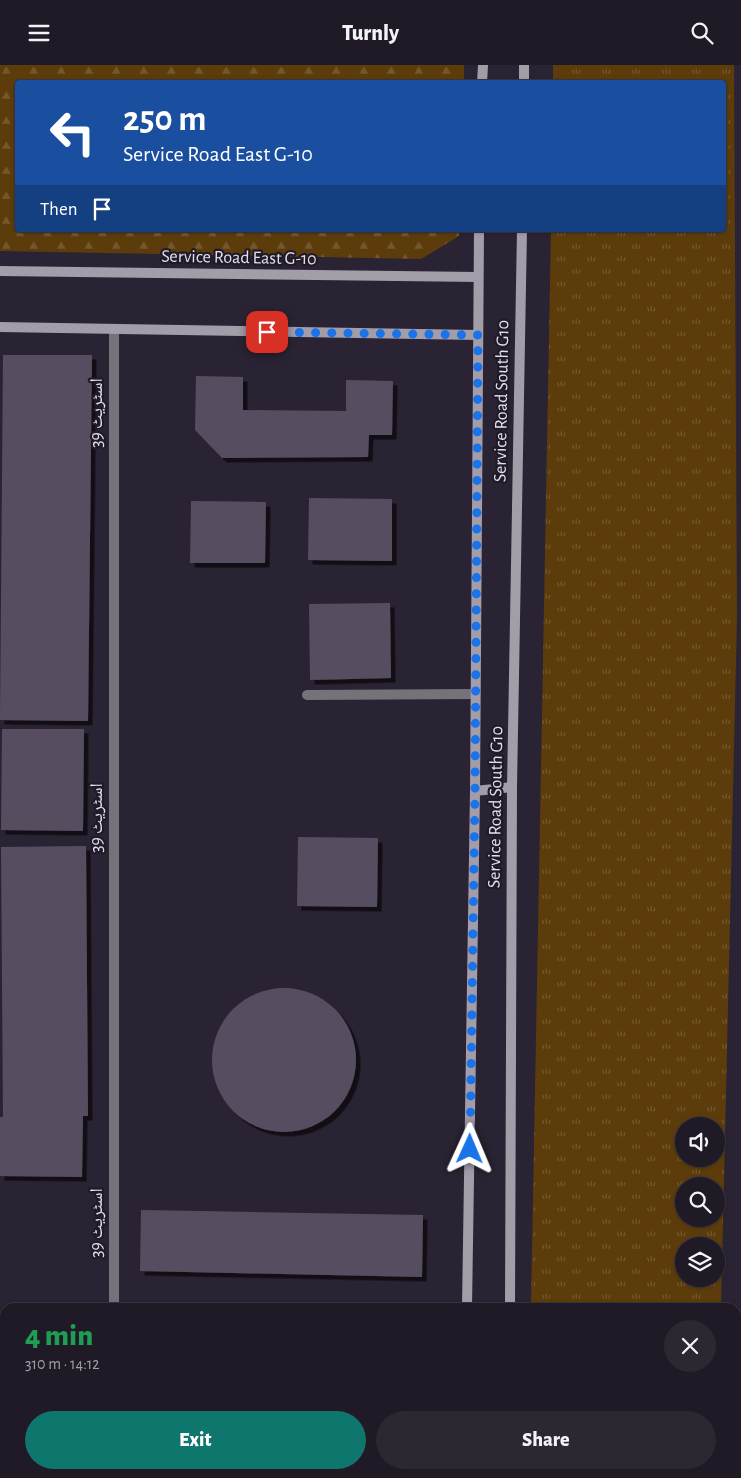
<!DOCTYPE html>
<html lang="en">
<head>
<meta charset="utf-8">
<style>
  :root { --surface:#201a26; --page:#2d2732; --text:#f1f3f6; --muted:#a2a1a7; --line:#3d3843; --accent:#0f766e }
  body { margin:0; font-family:"Alegreya Sans","Noto Naskh Arabic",sans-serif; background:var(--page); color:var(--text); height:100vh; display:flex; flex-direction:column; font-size:19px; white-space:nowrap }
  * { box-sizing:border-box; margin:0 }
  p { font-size:16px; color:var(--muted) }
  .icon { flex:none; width:28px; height:28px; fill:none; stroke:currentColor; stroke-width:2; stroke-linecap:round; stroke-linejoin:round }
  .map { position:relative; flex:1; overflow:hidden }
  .drawer { position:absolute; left:0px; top:1238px; width:741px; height:176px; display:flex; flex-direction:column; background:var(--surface); border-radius:15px 15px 0 0; box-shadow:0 1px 4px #0004,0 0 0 1px var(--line) }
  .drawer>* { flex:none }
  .banner { position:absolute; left:15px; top:15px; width:711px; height:152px; border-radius:5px; box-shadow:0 1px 4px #0004,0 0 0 1px var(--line); background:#1a4fa0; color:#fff; overflow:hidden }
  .fabs { position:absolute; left:675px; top:1052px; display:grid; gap:10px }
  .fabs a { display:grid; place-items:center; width:50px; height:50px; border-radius:50%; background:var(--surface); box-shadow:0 1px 4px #0004,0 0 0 1px var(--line); font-size:25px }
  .pin { position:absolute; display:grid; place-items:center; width:42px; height:42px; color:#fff; margin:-21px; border-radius:10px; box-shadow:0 2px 8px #0006 }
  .me { position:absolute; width:55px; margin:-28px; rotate:1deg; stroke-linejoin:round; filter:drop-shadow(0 0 4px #0008) }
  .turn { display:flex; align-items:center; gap:18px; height:105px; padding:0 25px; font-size:22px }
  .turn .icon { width:65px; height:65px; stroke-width:2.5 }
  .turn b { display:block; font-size:35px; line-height:42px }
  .then { display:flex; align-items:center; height:48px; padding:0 25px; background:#0003; gap:10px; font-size:19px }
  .round { display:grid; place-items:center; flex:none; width:52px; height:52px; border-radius:26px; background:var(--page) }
  .headline { display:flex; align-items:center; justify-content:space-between; height:85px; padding:0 25px }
  h1 { font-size:30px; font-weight:800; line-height:38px; color:#1e9e55 }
  .button { display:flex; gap:10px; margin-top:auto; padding:10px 25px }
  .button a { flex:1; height:58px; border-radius:30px; background:var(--accent); color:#fff; font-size:20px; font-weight:800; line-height:58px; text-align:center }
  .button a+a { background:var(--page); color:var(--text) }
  header { display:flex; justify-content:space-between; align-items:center; height:65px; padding:0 25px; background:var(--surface); font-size:22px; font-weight:800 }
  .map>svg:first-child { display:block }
</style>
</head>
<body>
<header><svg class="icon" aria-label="menu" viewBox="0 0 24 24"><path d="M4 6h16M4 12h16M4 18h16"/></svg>Turnly<svg class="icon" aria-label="search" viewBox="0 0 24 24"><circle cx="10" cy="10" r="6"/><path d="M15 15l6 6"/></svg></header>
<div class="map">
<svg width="741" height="1413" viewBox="0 0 741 1413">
  <defs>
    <pattern id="grass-tufts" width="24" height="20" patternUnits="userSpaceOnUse" patternTransform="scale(1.25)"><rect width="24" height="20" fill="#5c3c0b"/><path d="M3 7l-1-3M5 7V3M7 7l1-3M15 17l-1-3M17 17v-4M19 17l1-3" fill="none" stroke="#73582f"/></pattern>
    <pattern id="forest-firs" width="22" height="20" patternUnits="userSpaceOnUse" patternTransform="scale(1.25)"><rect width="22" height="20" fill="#5c3c0b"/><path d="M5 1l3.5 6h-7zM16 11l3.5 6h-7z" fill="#73582f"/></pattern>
    <filter id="shadow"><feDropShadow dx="4.5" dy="4.5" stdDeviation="0" flood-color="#0009"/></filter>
  </defs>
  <rect width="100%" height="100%" fill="#2a2333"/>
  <g fill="url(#grass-tufts)" fill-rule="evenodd">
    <path d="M553,0h181l3,552 -16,690h-190l20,-1077h173v-147l-171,-1zM684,1061h32v33h-32zM684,1121h32v33h-32zM684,1181h32v33h-32z"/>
    <rect x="528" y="1409" width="188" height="4"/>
  </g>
  <path fill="url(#forest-firs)" d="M0,0h464v18h-446v147h441v6l-38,23 -421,-8z"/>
  <g fill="#564e60" filter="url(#shadow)">
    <path d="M3,290h89l-4,366 -88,-1z"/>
    <path d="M196,311l47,1v33l103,1v-31l47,1 -1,54h-23l-1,22 -146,1 -27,-28z"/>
    <path d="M309,433l83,1v62l-84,-1z"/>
    <path d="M191,436l75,1 -1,61h-75z"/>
    <path d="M390,538l1,75 -81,2 -1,-76z"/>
    <path d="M2,664h82l-1,102 -82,-1z"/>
    <path d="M298,772l80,1 -1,69 -80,-1z"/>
    <path d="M86,781l2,270h-5l-1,61 -82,-1v-59h3l-2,-270z"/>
    <circle cx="284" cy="995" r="72"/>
    <path d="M141,1145l282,5 -1,62 -282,-6z"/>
    <path d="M0,1404h5v5h74v4h-79z"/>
  </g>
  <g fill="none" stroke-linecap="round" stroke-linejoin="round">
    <path stroke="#76727a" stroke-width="10" d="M307,630l168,-1"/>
    <g stroke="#76727a" stroke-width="10">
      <path d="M114,1242v-978"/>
      <path d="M0,1385h5"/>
      <path d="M113,1413v-4"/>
      <path d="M176,1413v-4"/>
    </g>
    <g stroke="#a39daa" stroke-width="10">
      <path d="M482,18l1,-18"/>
      <path d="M524,18v-18"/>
      <path d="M0,206l478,6"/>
      <path d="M0,262l478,8"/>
      <path d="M475,726l37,-4"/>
      <path d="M467,1242l8,-516 4,-561"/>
      <path d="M510,1242l2,-520 10,-557"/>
      <path d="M464,1413v-4"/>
      <path d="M509,1413v-4"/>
    </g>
  </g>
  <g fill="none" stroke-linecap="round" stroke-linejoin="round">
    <path stroke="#1a73e8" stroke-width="9" stroke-dasharray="0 16.2" d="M267,267l211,3 -3,456 -5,358"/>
  </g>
  <g text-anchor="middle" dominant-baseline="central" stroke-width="4.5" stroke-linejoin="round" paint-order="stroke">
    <g font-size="18" fill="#e4e0ea" stroke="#211a29">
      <text transform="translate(239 193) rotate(1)">Service Road East G-10</text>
      <text transform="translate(502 336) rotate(-89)">Service Road South G10</text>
      <text transform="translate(97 348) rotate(-90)">اسٹریٹ 39</text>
      <text transform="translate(496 742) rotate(-89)">Service Road South G10</text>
      <text transform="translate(97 753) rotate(-90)">اسٹریٹ 39</text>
      <text transform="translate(97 1158) rotate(-90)">اسٹریٹ 39</text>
    </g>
  </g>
</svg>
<div class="fabs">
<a><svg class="icon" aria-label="sound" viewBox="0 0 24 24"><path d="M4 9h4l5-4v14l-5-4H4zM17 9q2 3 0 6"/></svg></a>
<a><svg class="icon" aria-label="search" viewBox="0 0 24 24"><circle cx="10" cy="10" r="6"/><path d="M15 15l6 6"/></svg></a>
<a><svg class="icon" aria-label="layers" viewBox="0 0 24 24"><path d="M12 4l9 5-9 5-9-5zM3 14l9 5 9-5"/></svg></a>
</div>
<div class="pin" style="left:267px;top:267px;background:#d93025"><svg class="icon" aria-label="arrive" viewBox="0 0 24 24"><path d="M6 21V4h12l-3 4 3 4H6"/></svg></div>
<svg class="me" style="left:470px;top:1084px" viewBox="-20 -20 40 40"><path d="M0-17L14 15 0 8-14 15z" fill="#1a73e8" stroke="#fff" stroke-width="4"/></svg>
<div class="banner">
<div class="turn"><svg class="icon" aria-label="left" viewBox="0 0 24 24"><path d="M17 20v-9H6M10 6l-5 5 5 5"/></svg><div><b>250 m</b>Service Road East G-10</div></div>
<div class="then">Then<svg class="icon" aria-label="arrive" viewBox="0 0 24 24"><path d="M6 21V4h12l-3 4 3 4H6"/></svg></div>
</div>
<section class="drawer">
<div class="headline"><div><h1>4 min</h1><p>310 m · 14:12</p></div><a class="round"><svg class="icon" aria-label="close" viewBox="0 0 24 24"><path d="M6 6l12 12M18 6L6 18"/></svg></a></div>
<div class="button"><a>Exit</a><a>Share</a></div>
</section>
</div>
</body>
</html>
